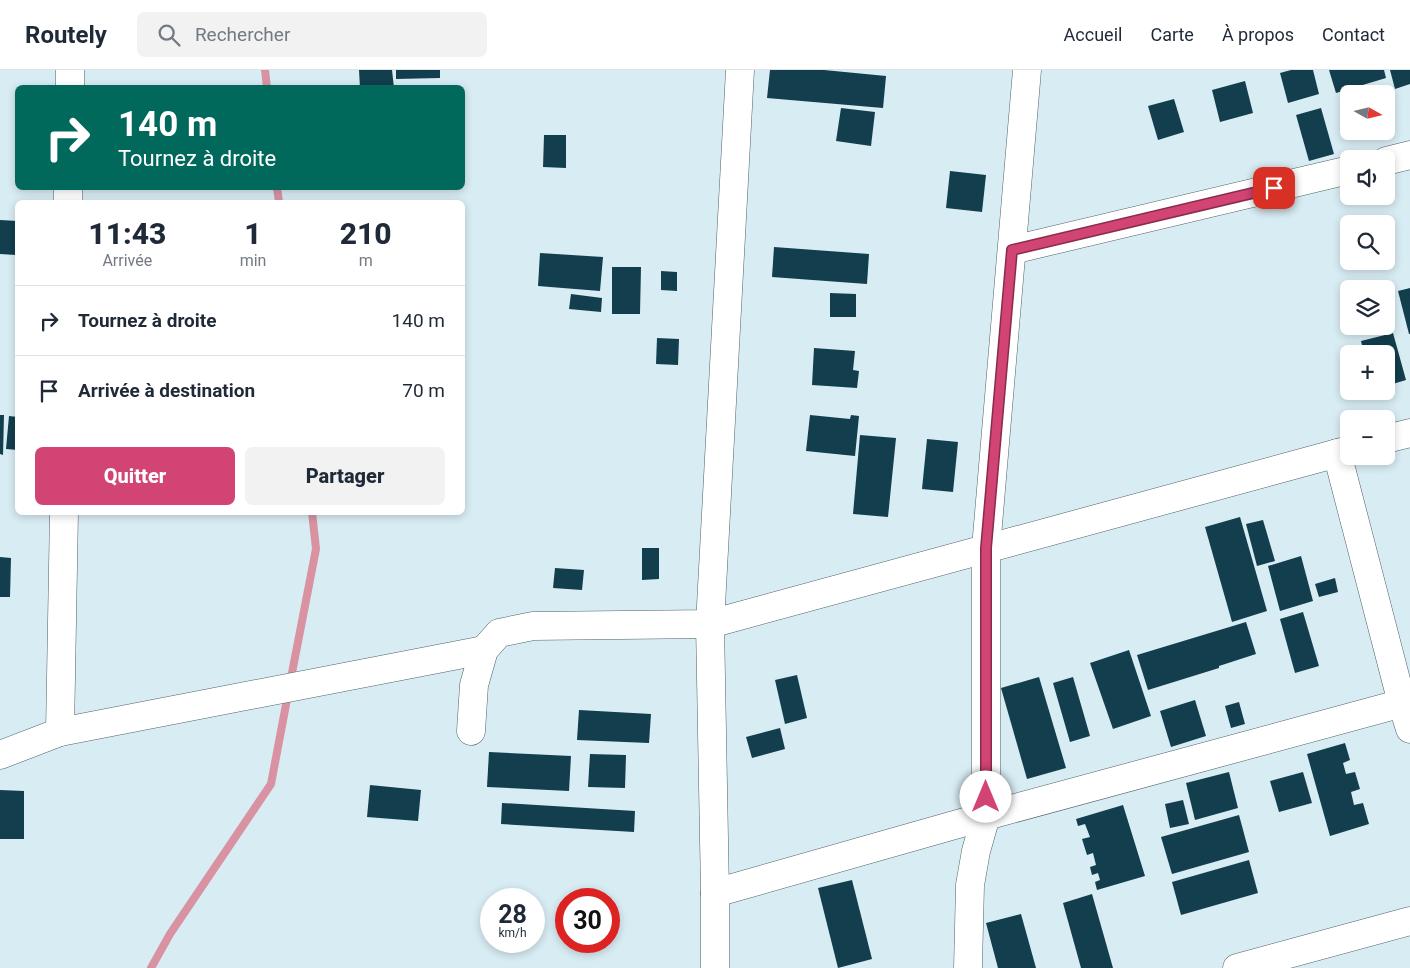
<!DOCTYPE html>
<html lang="fr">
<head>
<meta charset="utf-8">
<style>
  :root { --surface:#fff; --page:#f2f2f3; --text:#1f2937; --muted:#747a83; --line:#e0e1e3; --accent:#d14473 }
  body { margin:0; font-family:Roboto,sans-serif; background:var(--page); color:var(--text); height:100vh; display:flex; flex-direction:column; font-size:19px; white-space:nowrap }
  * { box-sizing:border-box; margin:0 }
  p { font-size:16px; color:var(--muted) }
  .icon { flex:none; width:28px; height:28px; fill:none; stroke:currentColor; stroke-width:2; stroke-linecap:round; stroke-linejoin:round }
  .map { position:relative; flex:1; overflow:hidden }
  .side { position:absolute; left:15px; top:130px; width:450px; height:315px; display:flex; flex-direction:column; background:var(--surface); border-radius:8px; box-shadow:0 2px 8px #0003 }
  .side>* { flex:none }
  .banner { position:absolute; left:15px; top:15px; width:450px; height:105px; border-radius:8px; box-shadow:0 2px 8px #0003; background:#00695c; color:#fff; overflow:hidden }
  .needle { width:32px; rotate:98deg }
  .fabs { position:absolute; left:1340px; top:15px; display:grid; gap:10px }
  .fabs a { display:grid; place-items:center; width:55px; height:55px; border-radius:8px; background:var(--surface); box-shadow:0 2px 8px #0003; font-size:25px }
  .speed { position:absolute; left:480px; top:818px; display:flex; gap:10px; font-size:25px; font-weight:700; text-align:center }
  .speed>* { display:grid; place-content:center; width:65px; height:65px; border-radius:50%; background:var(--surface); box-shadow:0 2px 8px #0003; line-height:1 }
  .speed small { font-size:12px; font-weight:400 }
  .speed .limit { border:8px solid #d22; background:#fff; color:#111 }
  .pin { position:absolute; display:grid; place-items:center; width:42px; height:42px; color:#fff; margin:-21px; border-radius:10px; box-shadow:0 2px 8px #0006 }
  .me { position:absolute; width:55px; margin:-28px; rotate:0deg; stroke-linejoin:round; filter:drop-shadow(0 0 4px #0008) }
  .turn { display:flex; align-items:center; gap:18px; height:105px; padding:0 20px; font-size:22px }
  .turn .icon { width:65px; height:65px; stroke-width:2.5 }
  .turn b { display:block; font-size:35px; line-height:42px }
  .eta { display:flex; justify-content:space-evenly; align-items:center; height:85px; text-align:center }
  .eta b { font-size:30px; font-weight:800; line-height:35px }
  .cta { display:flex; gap:10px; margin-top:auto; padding:10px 20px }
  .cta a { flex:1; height:58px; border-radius:8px; background:var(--accent); color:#fff; font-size:20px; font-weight:800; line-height:58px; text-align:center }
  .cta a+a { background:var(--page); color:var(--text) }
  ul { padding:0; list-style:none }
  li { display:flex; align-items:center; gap:15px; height:70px; padding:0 20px; border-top:1px solid var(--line) }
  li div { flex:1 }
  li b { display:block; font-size:19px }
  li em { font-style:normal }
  header { display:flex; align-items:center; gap:30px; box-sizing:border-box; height:70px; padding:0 25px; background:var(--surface); border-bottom:1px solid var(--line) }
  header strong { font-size:24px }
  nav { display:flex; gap:28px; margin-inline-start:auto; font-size:18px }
  .search { width:350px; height:45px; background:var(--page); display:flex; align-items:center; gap:12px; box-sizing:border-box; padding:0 18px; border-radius:8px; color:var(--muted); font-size:19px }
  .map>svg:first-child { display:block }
</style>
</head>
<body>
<header>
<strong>Routely</strong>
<div class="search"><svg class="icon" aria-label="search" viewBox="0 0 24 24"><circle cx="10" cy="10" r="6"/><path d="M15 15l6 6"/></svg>Rechercher</div>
<nav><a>Accueil</a><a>Carte</a><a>À propos</a><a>Contact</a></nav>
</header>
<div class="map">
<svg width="1410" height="898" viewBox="0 0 1410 898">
  <rect width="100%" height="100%" fill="#d8ecf3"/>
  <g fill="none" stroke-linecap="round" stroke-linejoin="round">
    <g stroke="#d992a2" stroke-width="8">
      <path d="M265,0l2,18"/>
      <path d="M277,118l2,14"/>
      <path d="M290,613l26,-134 -4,-37"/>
      <path d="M151,898l19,-34 101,-150 17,-90"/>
    </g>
  </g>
  <g fill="#123e4d">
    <path d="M359,0h33l2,18h-34z"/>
    <path d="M396,0h44v8l-44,1z"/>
    <path d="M770,0h54l62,6 -3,32 -116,-10z"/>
    <path d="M1291,0h22l6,24 -31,9 -8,-30z"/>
    <path d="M1329,0h55l2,8 -50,15z"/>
    <path d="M1390,0h20v14l-15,5z"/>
    <path d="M1245,11l8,32 -33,9 -8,-32z"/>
    <path d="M1174,29l10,33 -26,8 -10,-34z"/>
    <path d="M841,38l34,4 -4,34 -35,-5z"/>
    <path d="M1321,38l13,46 -25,7 -13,-46z"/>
    <path d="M544,65h22v33l-23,-1z"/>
    <path d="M950,101l36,4 -4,37 -36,-4z"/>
    <path d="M0,150l18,1 -2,34 -16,-1z"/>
    <path d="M774,177l95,7 -2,30 -95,-7z"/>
    <path d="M540,183l63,4 -3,34 -62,-5z"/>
    <path d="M612,197h29l-1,47h-28z"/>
    <path d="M661,201l16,1v19l-16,-1z"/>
    <path d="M1410,218v46h-1l-11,-43z"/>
    <path d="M830,223l26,1v23h-26z"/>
    <path d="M571,224l31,4 -1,14 -32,-3z"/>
    <path d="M1393,263l13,47 -20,6v-32h-22l-3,-13z"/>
    <path d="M657,268l22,1 -1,26 -22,-1z"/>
    <path d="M814,278l41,3 -2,19 6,1 -2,17 -45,-3z"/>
    <path d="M0,345h4l-1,40 -3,-1z"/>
    <path d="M810,345l40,4 1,-4 8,1 -4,40 -49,-5z"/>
    <path d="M9,346l9,1v33l-12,-1z"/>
    <path d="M860,365l36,3 -8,79 -35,-3z"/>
    <path d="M927,369l31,3 -5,50 -31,-3z"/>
    <path d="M1240,447l27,94 -35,11 -27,-95z"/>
    <path d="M1263,450l12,41 -18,5 -11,-42z"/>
    <path d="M642,478h17v31l-17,1z"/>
    <path d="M1301,486l12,45 -33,10 -12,-45z"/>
    <path d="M0,487l11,1 -1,39h-10z"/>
    <path d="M555,498l29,2 -2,20 -29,-2z"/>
    <path d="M1335,508l3,14 -19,5 -4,-13z"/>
    <path d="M1303,542l16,54 -24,7 -15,-54z"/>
    <path d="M1246,552l10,32 -37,12v2l-71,22 -11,-35z"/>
    <path d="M1129,580l22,66 -38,13 -23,-66z"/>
    <path d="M797,605l10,43 -22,6 -10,-44z"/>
    <path d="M1039,607l27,91 -39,11 -26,-91z"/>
    <path d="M1073,607l17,59 -20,6 -17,-59z"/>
    <path d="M1195,630l11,36 -35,11 -11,-36z"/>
    <path d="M1239,632l6,22 -14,4 -6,-22z"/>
    <path d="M579,640l72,4 -2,29 -72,-3z"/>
    <path d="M780,658l5,21 -33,9 -6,-21z"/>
    <path d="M1345,673l5,17 -7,3 3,11 9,-2 5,17 -9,3 3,13 9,-2 6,21 -39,12 -23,-82z"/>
    <path d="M489,682l82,4 -2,35 -82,-4z"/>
    <path d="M590,684l36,1 -1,33 -37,-1z"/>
    <path d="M1229,702l9,36 -43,12 -9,-37z"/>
    <path d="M1303,702l9,31 -33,9 -9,-31z"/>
    <path d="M370,715l51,5 -3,31 -51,-4z"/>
    <path d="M0,720l24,1v48h-24z"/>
    <path d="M1183,730l6,24 -19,4 -5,-24z"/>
    <path d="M502,733l133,8 -1,21 -133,-8z"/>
    <path d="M1123,735l22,71 -48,14 -2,-8 5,-2 -2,-7 -6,2 -2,-8 6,-2 -3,-12 -6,2 -5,-16 8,-2 -5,-13 -7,2 -2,-7z"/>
    <path d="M1239,745l10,37 -77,22 -11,-37z"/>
    <path d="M1249,790l9,33 -77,22 -9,-33z"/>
    <path d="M852,810l20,79 -34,9 -20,-80z"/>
    <path d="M1092,824l21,74h-32l-18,-65z"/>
    <path d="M1021,844l15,54h-38l-12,-45z"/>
  </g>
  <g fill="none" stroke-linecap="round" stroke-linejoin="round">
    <defs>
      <g id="street">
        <path d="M70,18v-18"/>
        <path d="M1386,91l24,-6"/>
        <path d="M68,132v-14"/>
        <path d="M1012,180l337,-80"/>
        <path d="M1386,369l24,-6"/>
        <path d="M1337,383l65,250 8,26"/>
        <path d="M471,661l3,-46 10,-35 15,-17 34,-7 177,-2 639,-174"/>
        <path d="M60,662l4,-220"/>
        <path d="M0,685l60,-23 424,-82"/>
        <path d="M715,823l271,-77 424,-115"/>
        <path d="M715,898v-75l-5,-269 30,-554"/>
        <path d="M968,898l2,-83 6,-34 10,-35v-268l41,-478"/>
        <path d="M1237,898l173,-47"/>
      </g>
    </defs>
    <use href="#street" stroke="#506168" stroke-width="29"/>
    <use href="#street" stroke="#fff" stroke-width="28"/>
  </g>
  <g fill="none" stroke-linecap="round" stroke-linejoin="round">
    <defs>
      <path id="route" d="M986,727v-249l26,-298 262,-62"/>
    </defs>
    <use href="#route" stroke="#882c4b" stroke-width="12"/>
    <use href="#route" stroke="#d14473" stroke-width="9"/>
  </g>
</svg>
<div class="fabs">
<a><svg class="needle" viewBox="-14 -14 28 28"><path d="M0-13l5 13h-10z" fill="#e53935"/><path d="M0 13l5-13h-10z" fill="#747a83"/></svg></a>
<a><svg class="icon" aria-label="sound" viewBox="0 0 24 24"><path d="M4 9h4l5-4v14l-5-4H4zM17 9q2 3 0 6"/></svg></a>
<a><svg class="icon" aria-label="search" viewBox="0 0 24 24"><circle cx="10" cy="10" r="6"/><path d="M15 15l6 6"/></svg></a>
<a><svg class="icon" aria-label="layers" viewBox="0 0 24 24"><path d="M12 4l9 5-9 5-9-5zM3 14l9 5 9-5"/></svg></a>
<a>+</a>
<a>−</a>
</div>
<div class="speed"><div>28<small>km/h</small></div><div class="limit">30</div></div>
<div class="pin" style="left:1274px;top:118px;background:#d93025"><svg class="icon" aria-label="arrive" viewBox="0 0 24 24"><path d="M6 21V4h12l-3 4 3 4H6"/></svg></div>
<svg class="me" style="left:986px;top:727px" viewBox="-20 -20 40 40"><circle r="19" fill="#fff"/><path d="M0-13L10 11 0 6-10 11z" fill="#d14473"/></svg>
<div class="banner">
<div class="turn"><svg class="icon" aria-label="right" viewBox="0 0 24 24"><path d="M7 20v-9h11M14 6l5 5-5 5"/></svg><div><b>140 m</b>Tournez à droite</div></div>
</div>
<section class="side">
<div class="eta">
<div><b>11:43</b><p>Arrivée</p></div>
<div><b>1</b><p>min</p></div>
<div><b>210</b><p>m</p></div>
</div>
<ul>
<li><svg class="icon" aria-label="right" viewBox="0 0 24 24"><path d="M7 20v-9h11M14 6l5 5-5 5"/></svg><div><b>Tournez à droite</b></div><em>140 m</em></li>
<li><svg class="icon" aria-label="arrive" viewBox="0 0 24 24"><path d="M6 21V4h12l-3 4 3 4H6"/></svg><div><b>Arrivée à destination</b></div><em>70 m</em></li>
</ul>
<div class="cta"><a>Quitter</a><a>Partager</a></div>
</section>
</div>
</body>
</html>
